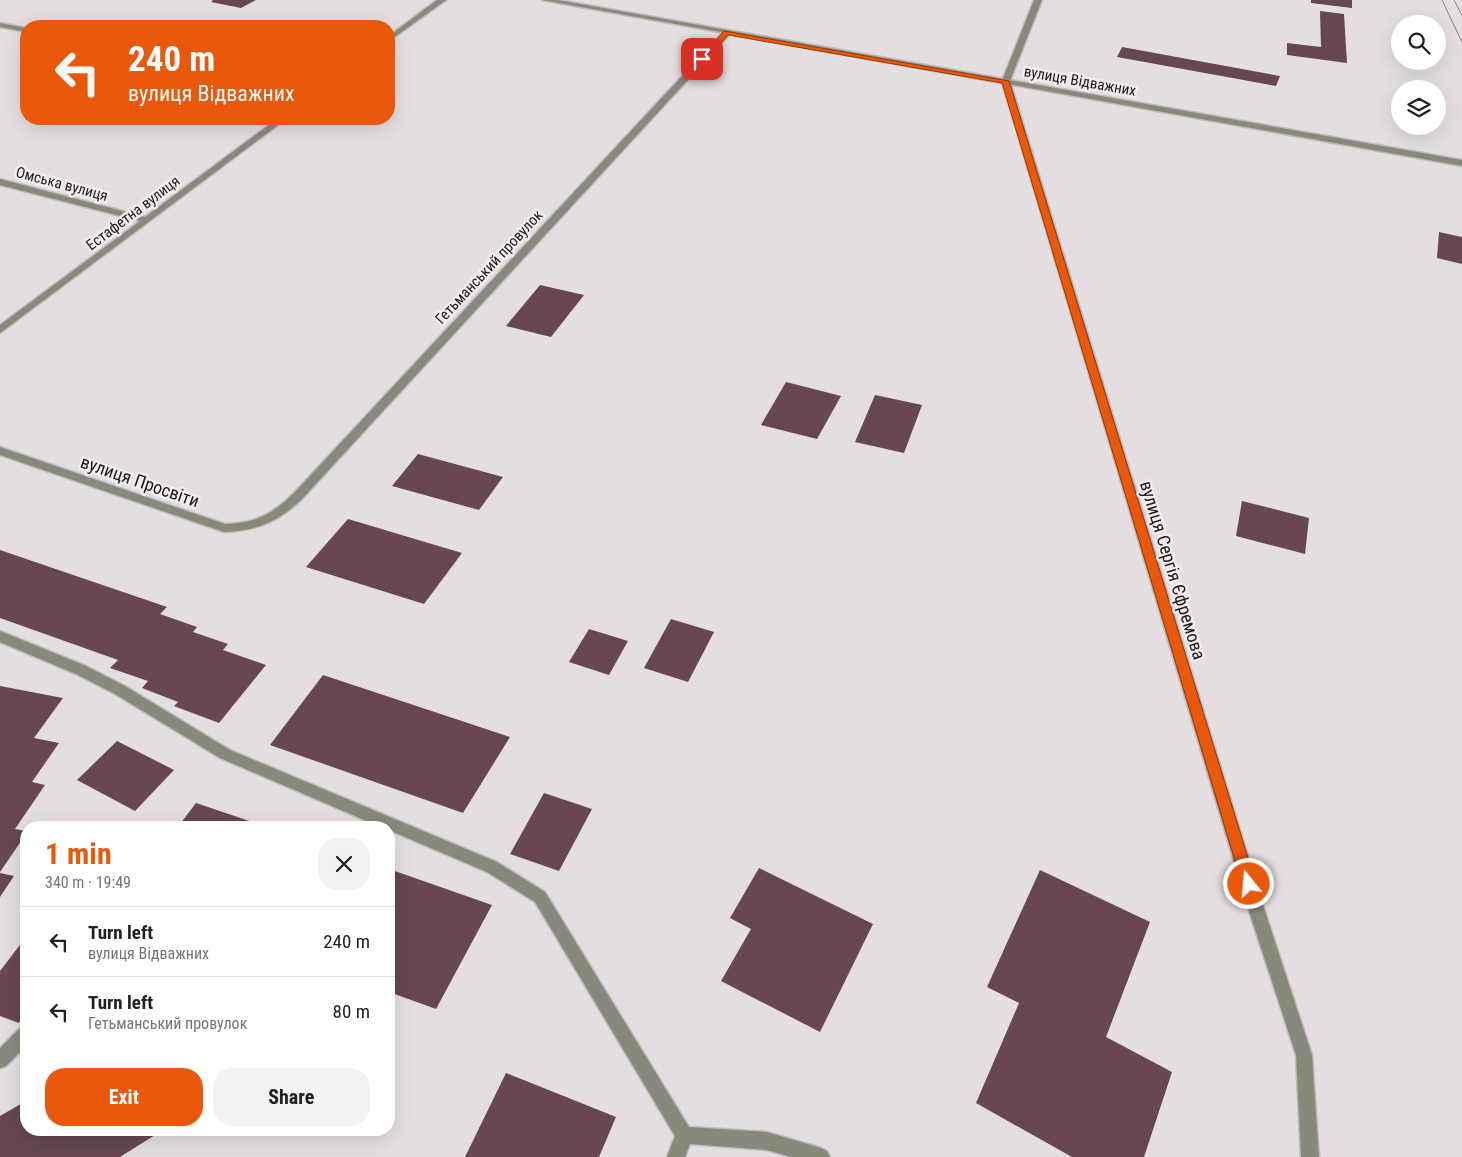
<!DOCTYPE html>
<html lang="en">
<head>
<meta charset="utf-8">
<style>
  :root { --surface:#fff; --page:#f2f2f2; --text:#202124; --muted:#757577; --line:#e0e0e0; --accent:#ea580c }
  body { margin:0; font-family:"Roboto Condensed",sans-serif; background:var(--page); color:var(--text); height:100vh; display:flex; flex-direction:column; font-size:19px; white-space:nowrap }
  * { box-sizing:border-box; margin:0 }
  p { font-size:16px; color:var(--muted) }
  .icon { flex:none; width:28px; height:28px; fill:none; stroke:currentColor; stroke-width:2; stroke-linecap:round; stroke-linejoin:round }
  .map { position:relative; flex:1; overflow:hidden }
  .side { position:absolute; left:20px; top:821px; width:375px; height:315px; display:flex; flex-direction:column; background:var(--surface); border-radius:20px; box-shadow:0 5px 20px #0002 }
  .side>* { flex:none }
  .guide { position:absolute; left:20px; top:20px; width:375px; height:105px; border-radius:20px; box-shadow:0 5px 20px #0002; background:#ea580c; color:#fff; overflow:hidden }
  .controls { position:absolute; left:1391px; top:15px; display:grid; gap:10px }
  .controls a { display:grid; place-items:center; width:55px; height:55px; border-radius:50%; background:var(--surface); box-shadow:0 5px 20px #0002; font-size:25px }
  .pin { position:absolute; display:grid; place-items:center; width:42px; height:42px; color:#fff; margin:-21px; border-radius:10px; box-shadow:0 2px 8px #0006 }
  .me { position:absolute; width:55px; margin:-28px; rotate:343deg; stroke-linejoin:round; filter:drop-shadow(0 0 4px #0008) }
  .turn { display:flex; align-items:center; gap:18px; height:105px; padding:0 25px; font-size:22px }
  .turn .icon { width:65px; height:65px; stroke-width:2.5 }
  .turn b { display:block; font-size:35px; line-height:42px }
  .round { display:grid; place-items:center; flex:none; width:52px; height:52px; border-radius:20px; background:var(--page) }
  .overview { display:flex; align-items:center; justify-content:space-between; height:85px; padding:0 25px }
  h1 { font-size:30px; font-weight:700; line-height:38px; color:var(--accent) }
  .primary-button { display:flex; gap:10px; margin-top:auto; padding:10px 25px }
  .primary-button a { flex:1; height:58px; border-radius:20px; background:var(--accent); color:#fff; font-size:20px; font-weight:700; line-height:58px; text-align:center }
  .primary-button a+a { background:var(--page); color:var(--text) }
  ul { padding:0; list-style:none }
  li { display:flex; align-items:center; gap:15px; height:70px; padding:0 25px; border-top:1px solid var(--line) }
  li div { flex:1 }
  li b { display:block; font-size:19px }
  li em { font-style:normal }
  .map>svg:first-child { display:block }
</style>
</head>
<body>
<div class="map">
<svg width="1462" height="1157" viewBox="0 0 1462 1157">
  <rect width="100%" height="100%" fill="#e5dee0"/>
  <g fill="#674754">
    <path d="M213,0h43l-15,8 -30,-6z"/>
    <path d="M1311,0h41v8l-41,-5z"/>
    <path d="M1320,11l24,3 3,49 -60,-8v-12l34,4z"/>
    <path d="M1122,47l158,29 -4,10 -159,-29z"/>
    <path d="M1439,232l23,5v27l-25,-6z"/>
    <path d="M540,285l44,10 -33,42 -45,-11z"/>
    <path d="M786,382l55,14 -24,43 -56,-14z"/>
    <path d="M875,395l47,10 -18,48 -49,-11z"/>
    <path d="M418,454l85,23 -24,33 -87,-24z"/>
    <path d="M1242,501l67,17 -4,36 -69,-18z"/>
    <path d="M348,519l114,34 -38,51 -118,-37z"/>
    <path d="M0,550l167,57 -7,7 37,13 -4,5 35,12 -5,6 43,15 -47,58 -45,-17 4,-4 -36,-14 6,-7 -38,-13 8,-8 -118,-42z"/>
    <path d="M671,619l43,13 -26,50 -44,-14z"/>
    <path d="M589,629l39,12 -19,34 -40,-13z"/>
    <path d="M323,675l187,62 -47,76 -193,-68z"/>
    <path d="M0,686l63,12 -29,40 25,5 -27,39 13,3 -30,44 11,2v3l-26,38z"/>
    <path d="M117,741l57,29 -39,41 -58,-31z"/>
    <path d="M544,793l48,16 -33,62 -49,-17z"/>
    <path d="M196,803l71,24v1h-90z"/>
    <path d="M759,868l114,56 -53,108 -99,-51 30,-52 -21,-11z"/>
    <path d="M389,869l103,36 -56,104 -47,-17z"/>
    <path d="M1040,870l110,52 -44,115 66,35 -28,85h-72l-96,-54 43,-100 -32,-16z"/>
    <path d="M0,873l14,3 -14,21z"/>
    <path d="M26,937v76l-7,10 -19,-7v-45z"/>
    <path d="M506,1073l110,44 -17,40h-134z"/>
    <path d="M26,1101v29h137l-43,27h-120v-41z"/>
  </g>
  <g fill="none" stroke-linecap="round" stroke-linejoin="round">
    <defs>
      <g id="service">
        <path d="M0,631l86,35 39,20 105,64 267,112 48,30 144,235 78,5 54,16 6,3 3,6h-39l-24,-7 -77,-6 -5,13h-18l8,-21 -140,-234 -48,-30 -98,-42v-2h-6l-163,-70 -105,-64 -39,-20 -76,-32z"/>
        <path d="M26,1026v20l-20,20 -6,2v-20l20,-20z"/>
      </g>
      <g id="minor">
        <path d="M437,0h9l-57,41v-5z"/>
        <path d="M1034,0h8l-32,81 252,821 50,153 7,102h-18l-5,-102 -50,-153 -244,-821z"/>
        <path d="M0,23l26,5v4l-26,-5z"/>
        <path d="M724,31l7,2 -429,466c-23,22 -45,32 -78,33l-224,-77v-8l225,77c31,-1 46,-9 69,-31z"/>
        <path d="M277,119h9l-286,214v-8l140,-104 -140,-36v-6l145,38z"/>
      </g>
      <path id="tertiary" d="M542,0h16l904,160v6z"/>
    </defs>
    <use href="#service" stroke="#c1bbbc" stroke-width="3"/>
    <use href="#minor" stroke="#c1bbbc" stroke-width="3"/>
    <use href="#tertiary" stroke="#c1bbbc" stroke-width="3"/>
    <use href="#service" fill="#878a7b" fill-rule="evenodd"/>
    <use href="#minor" fill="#878a7b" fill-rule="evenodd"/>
    <use href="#tertiary" fill="#878a7b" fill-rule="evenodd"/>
    <g stroke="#888385" stroke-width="1">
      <path d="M1442,0l20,42"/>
      <path d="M1454,0l8,15"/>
    </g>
  </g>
  <path fill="#ea580c" stroke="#983908" d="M724,31l285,50 247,803 -2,4 -5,2 -5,-2 -2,-4 -240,-801 -274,-48 -23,26h-5v-3z"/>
  <g text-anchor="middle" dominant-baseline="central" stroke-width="5" stroke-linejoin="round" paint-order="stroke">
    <g font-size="15" fill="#1c191a" stroke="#f2ebed">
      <text transform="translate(1080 81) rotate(10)">вулиця Відважних</text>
      <text transform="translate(62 184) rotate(15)">Омська вулиця</text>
      <text transform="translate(133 213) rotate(-37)">Естафетна вулиця</text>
      <text transform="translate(489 267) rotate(-47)">Гетьманський провулок</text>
    </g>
    <g font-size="18" fill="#1c191a" stroke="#f2ebed">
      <text transform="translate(140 481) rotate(19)">вулиця Просвіти</text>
      <text transform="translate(1173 570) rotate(73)">вулиця Сергія Єфремова</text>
    </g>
  </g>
</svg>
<div class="controls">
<a><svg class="icon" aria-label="search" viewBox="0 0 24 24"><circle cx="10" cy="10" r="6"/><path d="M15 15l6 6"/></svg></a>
<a><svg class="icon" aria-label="layers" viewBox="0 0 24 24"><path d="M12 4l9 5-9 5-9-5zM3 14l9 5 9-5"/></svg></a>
</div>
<div class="pin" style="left:702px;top:59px;background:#d93025"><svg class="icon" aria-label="arrive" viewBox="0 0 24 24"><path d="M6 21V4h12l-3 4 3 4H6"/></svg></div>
<svg class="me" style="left:1249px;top:884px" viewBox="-20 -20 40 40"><circle r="17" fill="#ea580c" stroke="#fff" stroke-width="3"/><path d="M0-11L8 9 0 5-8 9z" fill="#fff"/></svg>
<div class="guide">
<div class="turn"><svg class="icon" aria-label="left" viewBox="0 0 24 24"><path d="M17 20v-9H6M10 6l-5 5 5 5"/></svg><div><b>240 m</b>вулиця Відважних</div></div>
</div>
<section class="side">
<div class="overview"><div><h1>1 min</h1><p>340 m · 19:49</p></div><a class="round"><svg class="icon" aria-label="close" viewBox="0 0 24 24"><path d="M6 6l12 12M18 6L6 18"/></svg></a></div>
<ul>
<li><svg class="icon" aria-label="left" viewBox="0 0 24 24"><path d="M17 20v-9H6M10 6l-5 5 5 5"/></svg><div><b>Turn left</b><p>вулиця Відважних</p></div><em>240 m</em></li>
<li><svg class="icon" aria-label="left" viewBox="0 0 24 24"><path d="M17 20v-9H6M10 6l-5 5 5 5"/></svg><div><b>Turn left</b><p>Гетьманський провулок</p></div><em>80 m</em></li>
</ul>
<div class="primary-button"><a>Exit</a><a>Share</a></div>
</section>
</div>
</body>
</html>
